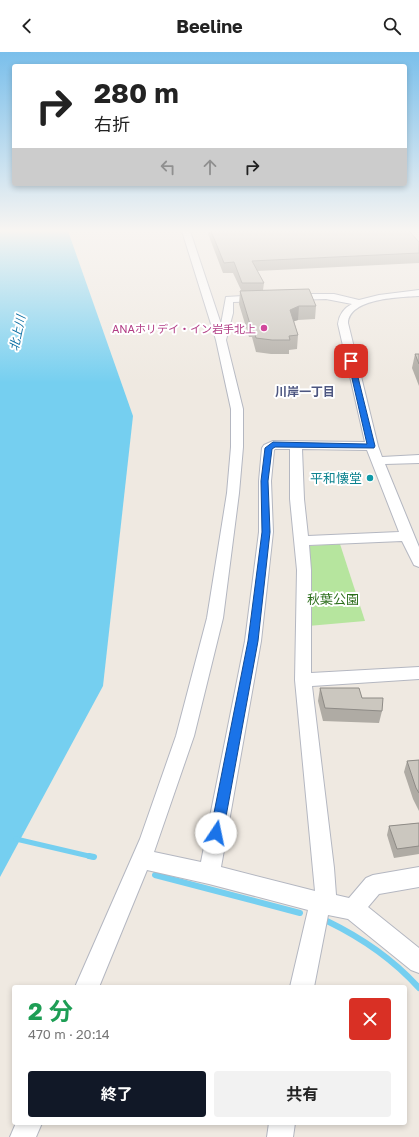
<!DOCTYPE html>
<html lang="ja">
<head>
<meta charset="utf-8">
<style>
  :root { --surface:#fff; --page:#f2f2f2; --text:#222; --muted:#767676; --accent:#111827 }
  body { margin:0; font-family:"Golos Text","Noto Sans JP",sans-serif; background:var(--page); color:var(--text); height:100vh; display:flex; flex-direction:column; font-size:15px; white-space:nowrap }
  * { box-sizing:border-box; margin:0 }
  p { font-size:13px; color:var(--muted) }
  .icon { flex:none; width:22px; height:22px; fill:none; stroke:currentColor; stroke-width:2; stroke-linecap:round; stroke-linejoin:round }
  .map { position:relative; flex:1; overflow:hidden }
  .details { position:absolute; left:12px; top:933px; width:395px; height:140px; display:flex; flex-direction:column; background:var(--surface); border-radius:4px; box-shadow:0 2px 6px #0003 }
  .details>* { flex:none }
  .hud { position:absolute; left:12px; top:12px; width:395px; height:122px; border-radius:4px; box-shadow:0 2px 6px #0003; background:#fff; color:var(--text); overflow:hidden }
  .pin { position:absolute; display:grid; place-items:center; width:34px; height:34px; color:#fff; margin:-17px; border-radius:8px; box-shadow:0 2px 6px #0006 }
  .me { position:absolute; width:44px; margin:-22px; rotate:11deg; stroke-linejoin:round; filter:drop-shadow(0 0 3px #0008) }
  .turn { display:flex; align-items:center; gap:14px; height:84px; padding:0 16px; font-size:18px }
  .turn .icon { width:52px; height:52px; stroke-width:2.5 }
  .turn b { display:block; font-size:28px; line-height:34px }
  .lanes { display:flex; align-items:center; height:38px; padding:0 16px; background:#0003; justify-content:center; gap:20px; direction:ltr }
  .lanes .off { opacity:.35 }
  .round { display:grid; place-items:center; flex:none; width:42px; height:42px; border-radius:4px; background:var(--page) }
  .overview { display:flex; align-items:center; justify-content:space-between; height:68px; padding:0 16px }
  h1 { font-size:24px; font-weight:700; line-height:30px; color:#1e9e55 }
  .primary-button { display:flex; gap:8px; margin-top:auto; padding:8px 16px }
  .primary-button a { flex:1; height:46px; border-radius:4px; background:var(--accent); color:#fff; font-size:16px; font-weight:700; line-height:46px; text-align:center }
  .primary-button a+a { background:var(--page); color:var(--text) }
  header { display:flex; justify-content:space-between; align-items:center; height:52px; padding:0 16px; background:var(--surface); font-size:18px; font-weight:700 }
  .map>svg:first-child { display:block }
</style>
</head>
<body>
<header><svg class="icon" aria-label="back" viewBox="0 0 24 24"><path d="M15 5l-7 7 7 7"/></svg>Beeline<svg class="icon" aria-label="search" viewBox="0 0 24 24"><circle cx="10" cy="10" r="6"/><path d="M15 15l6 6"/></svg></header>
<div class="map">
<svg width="419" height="1085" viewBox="0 0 419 1085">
  <rect width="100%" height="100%" fill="#efe9e1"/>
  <path fill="#b6e59e" d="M340,492l25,77 -57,5v-80z"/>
  <path fill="#75cff0" d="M0,179h68l65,185 -30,270 -103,191z"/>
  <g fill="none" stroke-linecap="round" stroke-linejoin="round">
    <path stroke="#75cff0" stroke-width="5" d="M16,787l77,18"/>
    <g stroke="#75cff0" stroke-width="6">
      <path d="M89,804l5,1"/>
      <path d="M155,823l145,38"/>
      <path d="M327,869c35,17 66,38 92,67"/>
    </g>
    <defs>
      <g id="minor">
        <path d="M182,179h8l31,93 5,-27 34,-2 4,3 -4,3 -27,1v11l-7,27 17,69v38l-4,46 -16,125 -29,118 -40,116 47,10 44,-221 14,-109v-51l3,-33 2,-3 9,-4 92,1 -27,-118c1,-9 6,-16 14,-20l-26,-5 -34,1 -4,-3 4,-3h42l25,6 20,-5 40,-5v6c-18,1 -70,2 -71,27l30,123 4,11 37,-2v8l-34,1 34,83v20l-5,-2 -12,-24 -93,4 2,25v103l108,-6v12l-107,7 22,182 2,27 13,3 17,-20 7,-3 46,-8v20l-40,7 -11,13 51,41v25l-8,-3 -63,-51 -20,-4 -14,72h-24l18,-77 -99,-26 -62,-14 -48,117h-24l65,-148 36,-103 31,-118 20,-125 4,-46v-38l-15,-69zM275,397h15v50l7,71 -2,110 20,211 -94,-24 40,-226 12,-109 -2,-51 3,-31zM302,397l65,1 32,82 -91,4 -4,-37z"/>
        <path d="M16,1071h26l-6,14h-26z"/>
        <path d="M269,1071h26l-2,14h-26z"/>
      </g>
    </defs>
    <use href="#minor" stroke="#b4b7c1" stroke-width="2"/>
    <use href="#minor" fill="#fff" fill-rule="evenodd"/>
  </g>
  <g fill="#afaba4">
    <path d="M207,179h202l10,11v21l-162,8 7,12 -1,7 53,16 -1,13 -17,1 -4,1 4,14 -1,14 -8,1v4h-18l-15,-2 -4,-15h-3l-10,-33 1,-13 1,-1 -8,-17h-10z"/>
    <path d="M415,302h4v32l-7,-18z"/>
    <path d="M320,636l42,10 20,13 -3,12 -56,-2 -5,-20z"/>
    <path d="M419,708v51l-6,-12 -9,-27 3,-11z"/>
    <path d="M419,771v31l-25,4 -7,-23 2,-9z"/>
  </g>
  <path fill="#8e8b86" d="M299,254l-1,14 -9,3 1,-13z"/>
  <g fill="#cbc7bf" stroke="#8e8b86">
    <path d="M211,179h198l10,11v11l-167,8 12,22h-22l-8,-21 -10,1z"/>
    <path d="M309,237l7,17h-17l-9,4 8,25 -9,1 1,4h-18l-16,-2 -4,-14h-2l-10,-33z"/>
    <path d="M415,302h4v10z"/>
    <path d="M320,636h39l3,10h21l-1,13 -57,-3z"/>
    <path d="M419,708v33l-3,-5 -9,-27z"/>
    <path d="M419,771v23l-22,3 -8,-23z"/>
  </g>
  <linearGradient id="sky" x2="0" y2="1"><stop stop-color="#7abfeb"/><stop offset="0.54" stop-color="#f8f5f2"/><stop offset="1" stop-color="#f8f5f2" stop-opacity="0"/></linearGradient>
  <rect width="419" height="331" fill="url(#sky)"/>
  <path fill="#1a73e8" stroke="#114b97" d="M351,307l3,2 21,85 -1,2 -99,-1 -3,2 -4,32 2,51 -12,109 -35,192 -2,4 -5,1 -4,-1 -2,-4 38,-192 14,-109 -1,-51 4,-33 8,-6 94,2 -19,-83z"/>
  <circle fill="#d1479c" stroke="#fff" stroke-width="1.5" cx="264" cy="276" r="4"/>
  <circle fill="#0f9aa8" stroke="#fff" stroke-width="1.5" cx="370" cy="426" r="4"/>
  <g text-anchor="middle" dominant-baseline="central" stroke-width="4" stroke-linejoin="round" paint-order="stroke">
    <g font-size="11" fill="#b23c85" stroke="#fff" text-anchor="end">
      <text x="256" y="276">ANAホリデイ・イン岩手北上</text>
    </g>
    <g font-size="12" font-style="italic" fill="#0d6fa3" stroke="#fff">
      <text transform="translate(17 281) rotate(-78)">北上川</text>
    </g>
    <g font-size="12" font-weight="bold" fill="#4d5680" stroke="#fff">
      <text x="305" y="339">川岸一丁目</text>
    </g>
    <g font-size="13" fill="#0d838f" stroke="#fff" text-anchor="end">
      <text x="362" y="426">平和懐堂</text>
    </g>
    <g font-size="13" fill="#2c6e1b" stroke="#fff">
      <text x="333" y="547">秋葉公園</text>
    </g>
  </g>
</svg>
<div class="pin" style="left:351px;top:309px;background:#d93025"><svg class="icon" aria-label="arrive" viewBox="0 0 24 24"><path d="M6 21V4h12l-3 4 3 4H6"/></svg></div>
<svg class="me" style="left:216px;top:781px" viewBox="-20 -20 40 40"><circle r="19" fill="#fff"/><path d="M0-13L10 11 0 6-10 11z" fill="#1a73e8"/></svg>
<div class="hud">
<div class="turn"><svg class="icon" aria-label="right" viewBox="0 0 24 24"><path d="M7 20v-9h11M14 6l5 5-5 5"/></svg><div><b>280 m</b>右折</div></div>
<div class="lanes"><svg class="icon off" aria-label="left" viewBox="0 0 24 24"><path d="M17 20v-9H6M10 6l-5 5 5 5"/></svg><svg class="icon off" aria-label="ahead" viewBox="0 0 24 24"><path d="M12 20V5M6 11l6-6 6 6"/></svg><svg class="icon" aria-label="right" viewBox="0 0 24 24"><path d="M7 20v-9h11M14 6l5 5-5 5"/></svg></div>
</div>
<section class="details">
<div class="overview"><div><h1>2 分</h1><p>470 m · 20:14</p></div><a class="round" style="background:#d93025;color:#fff"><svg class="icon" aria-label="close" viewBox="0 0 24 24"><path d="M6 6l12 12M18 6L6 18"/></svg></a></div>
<div class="primary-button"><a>終了</a><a>共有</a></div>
</section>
</div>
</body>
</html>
